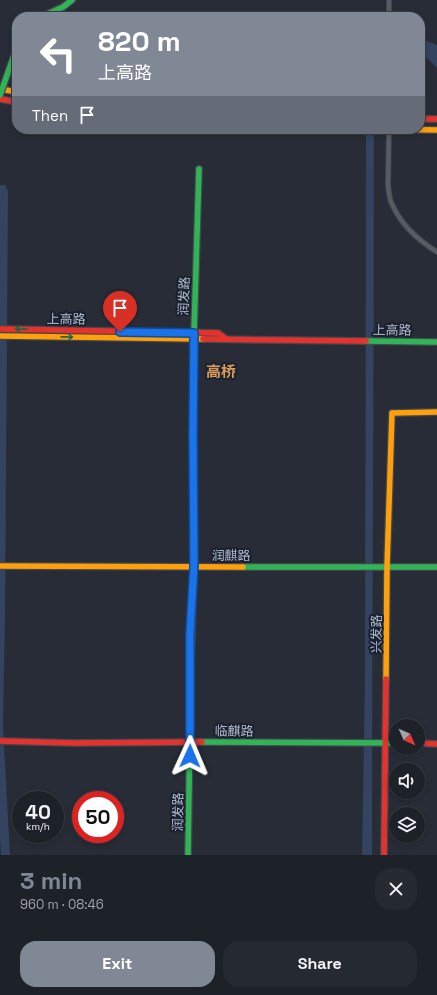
<!DOCTYPE html>
<html lang="en">
<head>
<meta charset="utf-8">
<style>
  :root { --surface:#1d2128; --page:#252930; --text:#f1f3f6; --muted:#a0a3a8; --line:#3b3e45; --accent:#808795 }
  body { margin:0; font-family:"Space Grotesk","Noto Sans SC",sans-serif; background:var(--page); color:var(--text); height:100vh; display:flex; flex-direction:column; font-size:15px; white-space:nowrap }
  * { box-sizing:border-box; margin:0 }
  p { font-size:13px; color:var(--muted) }
  .icon { flex:none; width:22px; height:22px; fill:none; stroke:currentColor; stroke-width:2; stroke-linecap:round; stroke-linejoin:round }
  .map { position:relative; height:855px; overflow:hidden }
  .drawer { display:flex; flex-direction:column; background:var(--surface); flex:1 }
  .drawer>* { flex:none }
  .hud { position:absolute; left:12px; top:12px; width:413px; height:122px; border-radius:16px; box-shadow:0 2px 6px #0003,0 0 0 1px var(--line); background:#808795; color:#fff; overflow:hidden }
  .needle { width:26px; rotate:135deg }
  .buttons { position:absolute; left:389px; top:719px; display:grid; gap:8px }
  .buttons a { display:grid; place-items:center; width:36px; height:36px; border-radius:50%; background:var(--surface); box-shadow:0 2px 6px #0003,0 0 0 1px var(--line); font-size:20px }
  .speed { position:absolute; left:12px; top:791px; display:flex; gap:8px; font-size:20px; font-weight:700; text-align:center }
  .speed>* { display:grid; place-content:center; width:52px; height:52px; border-radius:50%; background:var(--surface); box-shadow:0 2px 6px #0003,0 0 0 1px var(--line); line-height:1 }
  .speed small { font-size:10px; font-weight:400 }
  .speed .limit { border:6px solid #d22; background:#fff; color:#111 }
  .pin { position:absolute; display:grid; place-items:center; width:34px; height:34px; color:#fff; margin:-41px -17px; border-radius:50% 50% 50% 0; rotate:-45deg; box-shadow:0 0 4px #0007 }
  .pin .icon { rotate:45deg }
  .me { position:absolute; width:44px; margin:-22px; rotate:1deg; stroke-linejoin:round; filter:drop-shadow(0 0 3px #0008) }
  .turn { display:flex; align-items:center; gap:14px; height:84px; padding:0 20px; font-size:18px }
  .turn .icon { width:52px; height:52px; stroke-width:2.5 }
  .turn b { display:block; font-size:28px; line-height:34px }
  .then { display:flex; align-items:center; height:38px; padding:0 20px; background:#0003; gap:8px; font-size:15px }
  .round { display:grid; place-items:center; flex:none; width:42px; height:42px; border-radius:16px; background:var(--page) }
  .head { display:flex; align-items:center; justify-content:space-between; height:68px; padding:0 20px }
  h1 { font-size:24px; font-weight:700; line-height:30px; color:var(--accent) }
  .cta { display:flex; gap:8px; margin-top:auto; padding:8px 20px }
  .cta a { flex:1; height:46px; border-radius:16px; background:var(--accent); color:#fff; font-size:16px; font-weight:700; line-height:46px; text-align:center }
  .cta a+a { background:var(--page); color:var(--text) }
  .map>svg:first-child { display:block }
</style>
</head>
<body>
<div class="map">
<svg width="437" height="855" viewBox="0 0 437 855">
  <rect width="100%" height="100%" fill="#272c36"/>
  <g fill="#334360">
    <path d="M421,39l16,6v23l-13,-13z"/>
    <path d="M366,129h8c0,242 -2,484 -2,726h-10l3,-177z"/>
    <path d="M0,185h5l3,6 -3,425 -2,110 7,129h-9l-1,-17z"/>
  </g>
  <g fill="none" stroke-linecap="round" stroke-linejoin="round">
    <defs>
      <g id="street">
        <path d="M389,0v17"/>
        <path d="M388,185c1,6 1,14 4,19 9,21 26,36 45,48"/>
      </g>
      <g id="fast">
        <path d="M41,17l22,-10 9,-7"/>
        <path d="M366,341l71,1"/>
        <path d="M194,412v-79l5,-164"/>
        <path d="M243,567h194"/>
        <path d="M202,742l194,1"/>
        <path d="M188,855l3,-194"/>
      </g>
      <g id="slow">
        <path d="M0,89l17,3"/>
        <path d="M374,129l63,1"/>
        <path d="M0,336l203,3"/>
        <path d="M0,566l243,1"/>
        <path d="M386,679l1,-112 5,-154 45,-1"/>
      </g>
      <g id="jam">
        <path d="M0,99l17,3"/>
        <path d="M420,119h17"/>
        <path d="M0,329l218,4 8,6"/>
        <path d="M203,339l163,2"/>
        <path d="M191,661l3,-95v-154"/>
        <path d="M0,741l74,2 128,-1"/>
        <path d="M418,743l19,1"/>
        <path d="M384,855l2,-176"/>
      </g>
    </defs>
    <use href="#street" stroke="#43474f" stroke-width="6"/>
    <use href="#fast" stroke="#43474f" stroke-width="8"/>
    <use href="#slow" stroke="#43474f" stroke-width="8"/>
    <use href="#jam" stroke="#43474f" stroke-width="8"/>
    <use href="#street" stroke="#575b64" stroke-width="4"/>
    <use href="#fast" stroke="#30b455" stroke-width="5.5"/>
    <use href="#slow" stroke="#ff9f0a" stroke-width="5.5"/>
    <use href="#jam" stroke="#e5322d" stroke-width="5.5"/>
    <defs>
      <path id="street-bridge" d="M388,185l1,-56"/>
      <path id="fast-bridge" d="M0,95l17,-48"/>
    </defs>
    <use href="#street-bridge" stroke="#43474f" stroke-width="6" stroke-linecap="butt"/>
    <use href="#fast-bridge" stroke="#43474f" stroke-width="8" stroke-linecap="butt"/>
    <use href="#street-bridge" stroke="#575b64" stroke-width="4"/>
    <use href="#fast-bridge" stroke="#30b455" stroke-width="5.5"/>
  </g>
  <defs><path id="oneway-shaft" d="M-6 0H5M1.5-3L5.5 0L1.5 3" fill="none" stroke-width="1.6" stroke-linecap="round" stroke-linejoin="round"/></defs>
  <g stroke="#246441">
    <use href="#oneway-shaft" transform="translate(21 329) rotate(-179)"/>
    <use href="#oneway-shaft" transform="translate(67 337) rotate(1)"/>
  </g>
  <g fill="none" stroke-linecap="round" stroke-linejoin="round">
    <defs>
      <path id="route" d="M120,332l74,1 -1,103 1,130 -4,67v123"/>
    </defs>
    <use href="#route" stroke="#114b97" stroke-width="10"/>
    <use href="#route" stroke="#1a73e8" stroke-width="7"/>
  </g>
  <g text-anchor="middle" dominant-baseline="central" stroke-width="4" stroke-linejoin="round" paint-order="stroke">
    <g font-size="13" fill="#b0b8c8" stroke="#1a2231">
      <text transform="translate(184 296) rotate(-88)">润发路</text>
      <text transform="translate(66 319) rotate(1)">上高路</text>
      <text transform="translate(392 330) rotate(1)">上高路</text>
      <text x="231" y="555">润麒路</text>
      <text transform="translate(376 634) rotate(-90)">兴发路</text>
      <text transform="translate(234 731) rotate(1)">临麒路</text>
      <text transform="translate(178 812) rotate(-89)">润发路</text>
    </g>
    <g font-size="15" font-weight="bold" fill="#d99a5a" stroke="#1a2231">
      <text x="221" y="371">高桥</text>
    </g>
  </g>
</svg>
<div class="buttons">
<a><svg class="needle" viewBox="-14 -14 28 28"><path d="M0-13l5 13h-10z" fill="#e53935"/><path d="M0 13l5-13h-10z" fill="#a0a3a8"/></svg></a>
<a><svg class="icon" aria-label="sound" viewBox="0 0 24 24"><path d="M4 9h4l5-4v14l-5-4H4zM17 9q2 3 0 6"/></svg></a>
<a><svg class="icon" aria-label="layers" viewBox="0 0 24 24"><path d="M12 4l9 5-9 5-9-5zM3 14l9 5 9-5"/></svg></a>
</div>
<div class="speed"><div>40<small>km/h</small></div><div class="limit">50</div></div>
<div class="pin" style="left:120px;top:332px;background:#d93025"><svg class="icon" aria-label="arrive" viewBox="0 0 24 24"><path d="M6 21V4h12l-3 4 3 4H6"/></svg></div>
<svg class="me" style="left:190px;top:756px" viewBox="-20 -20 40 40"><path d="M0-17L14 15 0 8-14 15z" fill="#1a73e8" stroke="#fff" stroke-width="4"/></svg>
<div class="hud">
<div class="turn"><svg class="icon" aria-label="left" viewBox="0 0 24 24"><path d="M17 20v-9H6M10 6l-5 5 5 5"/></svg><div><b>820 m</b>上高路</div></div>
<div class="then">Then<svg class="icon" aria-label="arrive" viewBox="0 0 24 24"><path d="M6 21V4h12l-3 4 3 4H6"/></svg></div>
</div>
</div>
<section class="drawer">
<div class="head"><div><h1>3 min</h1><p>960 m · 08:46</p></div><a class="round"><svg class="icon" aria-label="close" viewBox="0 0 24 24"><path d="M6 6l12 12M18 6L6 18"/></svg></a></div>
<div class="cta"><a>Exit</a><a>Share</a></div>
</section>
</body>
</html>
